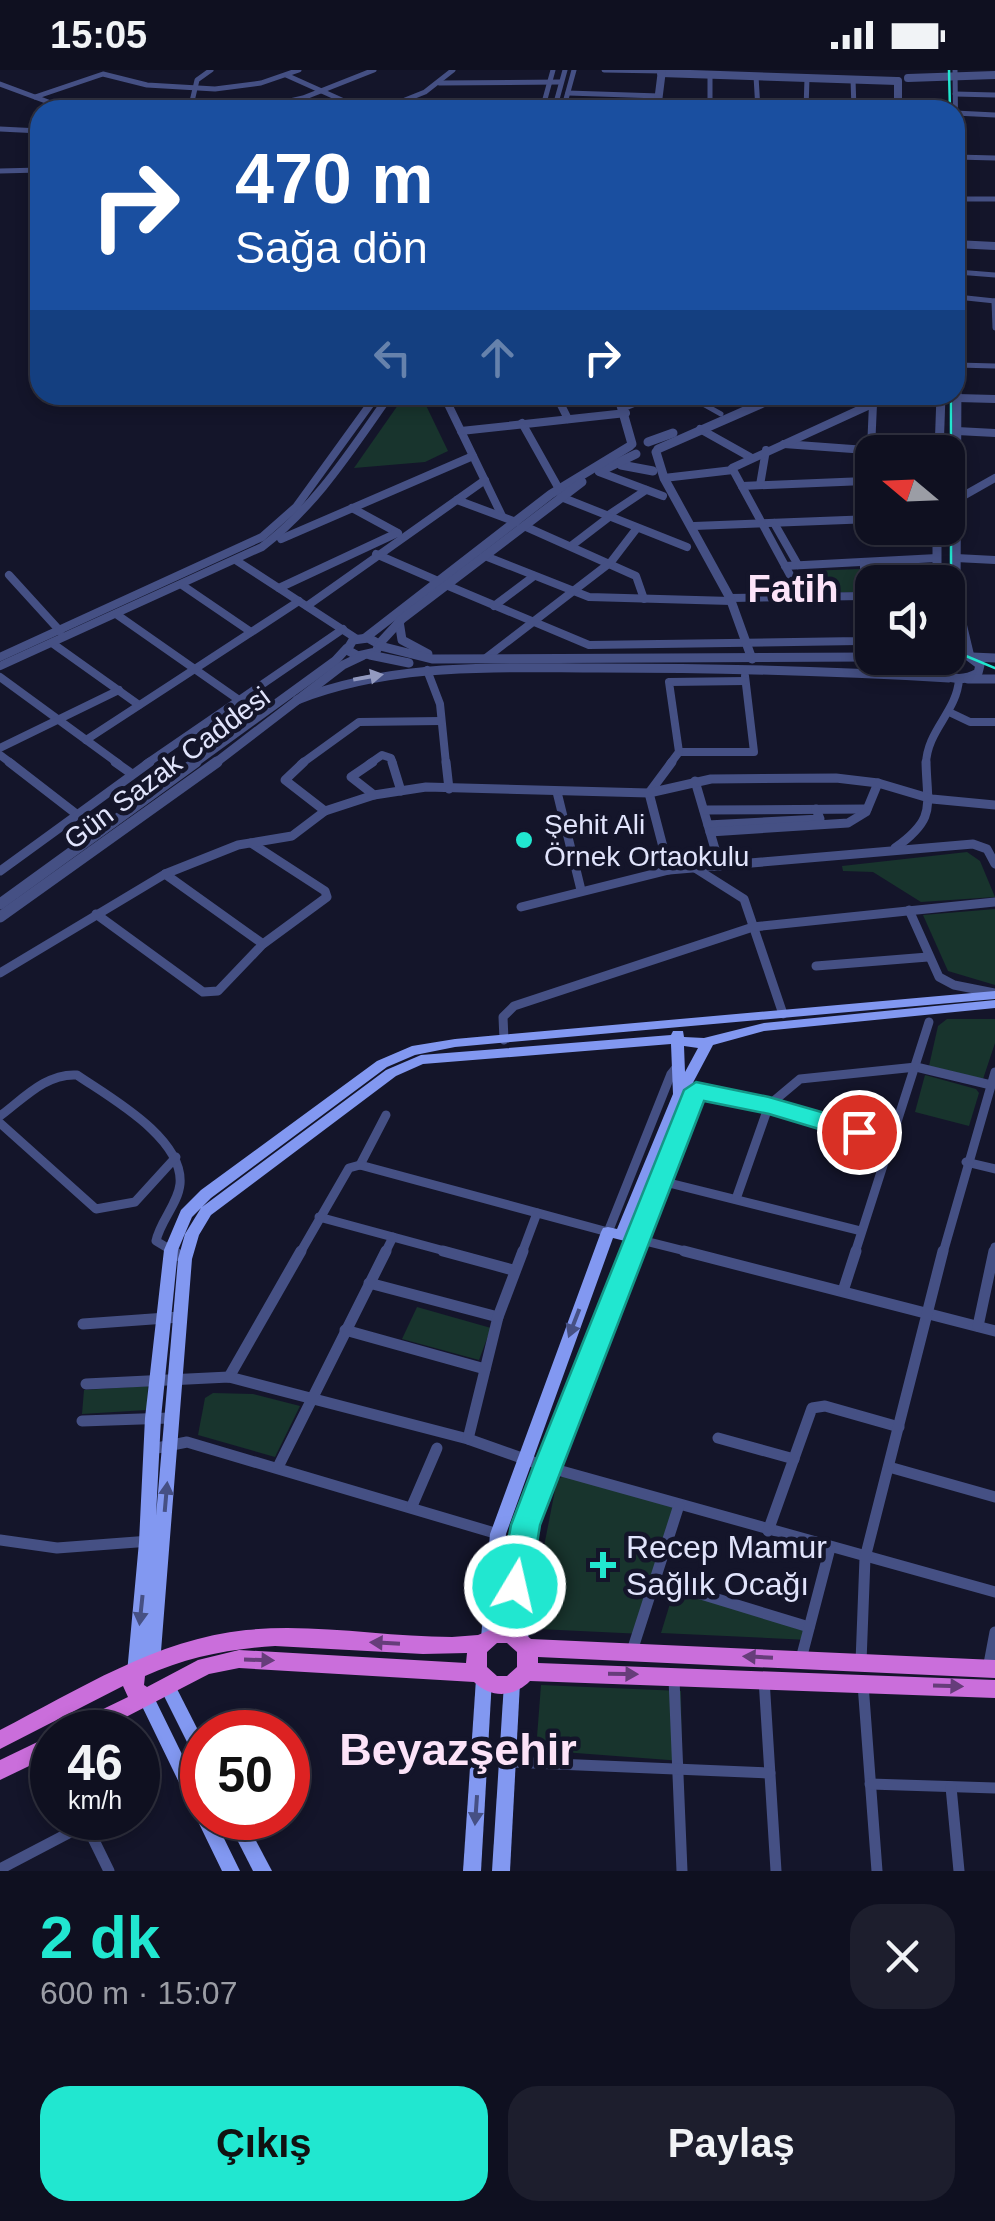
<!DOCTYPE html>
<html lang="tr">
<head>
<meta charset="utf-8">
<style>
  :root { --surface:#0f1020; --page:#1d1e2d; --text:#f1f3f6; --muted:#9b9da5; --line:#2f303e; --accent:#21e7d0 }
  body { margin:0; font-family:Arial,sans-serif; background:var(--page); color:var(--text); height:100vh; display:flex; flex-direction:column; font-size:38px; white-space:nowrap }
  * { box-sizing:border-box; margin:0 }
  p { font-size:32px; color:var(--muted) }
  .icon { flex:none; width:55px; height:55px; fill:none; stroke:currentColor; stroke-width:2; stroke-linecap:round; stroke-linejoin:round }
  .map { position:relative; height:1801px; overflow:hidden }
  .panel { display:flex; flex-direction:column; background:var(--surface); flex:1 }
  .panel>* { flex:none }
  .hud { position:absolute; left:30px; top:30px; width:935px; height:305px; border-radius:30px; box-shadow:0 5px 15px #0003,0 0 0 2px var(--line); background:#1a4fa0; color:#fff; overflow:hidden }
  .needle { width:65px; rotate:289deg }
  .controls { position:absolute; left:855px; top:365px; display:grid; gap:20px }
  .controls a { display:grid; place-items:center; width:110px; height:110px; border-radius:20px; background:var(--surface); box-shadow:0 5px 15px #0003,0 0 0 2px var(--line); font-size:50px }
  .speed { position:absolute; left:30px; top:1640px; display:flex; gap:20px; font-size:50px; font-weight:700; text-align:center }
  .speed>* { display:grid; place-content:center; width:130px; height:130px; border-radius:50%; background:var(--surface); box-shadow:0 5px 15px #0003,0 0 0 2px var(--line); line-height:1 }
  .speed small { font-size:25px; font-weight:400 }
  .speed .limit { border:15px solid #d22; background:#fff; color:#111 }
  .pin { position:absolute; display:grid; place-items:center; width:85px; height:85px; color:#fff; margin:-42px; border:5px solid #fff; border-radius:50%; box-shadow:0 2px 10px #0007 }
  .me { position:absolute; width:110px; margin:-55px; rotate:9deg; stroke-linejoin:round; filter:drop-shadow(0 0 8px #0008) }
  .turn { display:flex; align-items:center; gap:35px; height:210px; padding:0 40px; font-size:45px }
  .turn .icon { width:130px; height:130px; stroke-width:2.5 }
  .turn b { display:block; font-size:70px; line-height:85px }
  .lanes { display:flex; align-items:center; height:95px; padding:0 40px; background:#0003; justify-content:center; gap:50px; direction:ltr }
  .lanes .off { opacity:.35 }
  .round { display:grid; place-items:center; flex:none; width:105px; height:105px; border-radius:30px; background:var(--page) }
  .overview { display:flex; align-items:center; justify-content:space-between; height:170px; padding:0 40px }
  h1 { font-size:60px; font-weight:700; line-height:75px; color:var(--accent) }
  .button { display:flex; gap:20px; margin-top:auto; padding:20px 40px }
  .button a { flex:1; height:115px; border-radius:30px; background:var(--accent); color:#111; font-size:40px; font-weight:700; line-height:115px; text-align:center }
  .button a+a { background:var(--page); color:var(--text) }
  .status { display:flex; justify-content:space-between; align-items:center; height:70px; padding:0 50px; background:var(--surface); direction:ltr }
  .status svg { height:28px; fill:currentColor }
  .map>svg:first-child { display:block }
</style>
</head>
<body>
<div class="status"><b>15:05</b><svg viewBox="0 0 49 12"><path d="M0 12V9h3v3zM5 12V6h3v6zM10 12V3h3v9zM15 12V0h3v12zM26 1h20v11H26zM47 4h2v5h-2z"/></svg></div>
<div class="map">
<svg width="995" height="1801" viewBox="0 0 995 1801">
  <rect width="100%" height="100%" fill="#14152a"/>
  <g fill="#18342d">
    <path d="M405,325h16l27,56 -23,11 -71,6z"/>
    <path d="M860,499l-1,23 -42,1 -12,-22z"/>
    <path d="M967,782l13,9 15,36 -74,5 -48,-30 -30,-1 -1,-5z"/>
    <path d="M995,839v76l-47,-14 -25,-56z"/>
    <path d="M947,949h48v24l-12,36 -54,-13 9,-40z"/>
    <path d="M925,1005l51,14 3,4 -10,33 -54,-14z"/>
    <path d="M417,1237l74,21 -12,32 -77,-21z"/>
    <path d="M148,1316l-1,24 -65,4 2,-24z"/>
    <path d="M213,1323l40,1 47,12 -25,51 -77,-22 7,-37z"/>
    <path d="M565,1405l117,35 -39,124 -105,-5 1,-57 18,-92z"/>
    <path d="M676,1514l137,41 -4,15 -148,-7z"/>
    <path d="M541,1615l140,6 1,70 -146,-11z"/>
  </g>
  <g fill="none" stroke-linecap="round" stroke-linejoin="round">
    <path stroke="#455084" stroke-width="5" d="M687,325l34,19"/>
    <g stroke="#455084" stroke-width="5">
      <path d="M604,0l58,1"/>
      <path d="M955,0l2,174"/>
      <path d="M286,5l78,35"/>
      <path d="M710,5v35"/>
      <path d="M756,6l2,34"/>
      <path d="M853,9l1,31"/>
      <path d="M439,13l122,-1"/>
      <path d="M0,14l51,19 25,4 192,-1 35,-8 71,-28"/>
      <path d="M568,23l91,3"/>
      <path d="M955,24l40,1"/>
      <path d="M35,27l68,-23 44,11 68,4 46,-6 38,-13"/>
      <path d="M190,40l7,-30 14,-10"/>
      <path d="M380,40l45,-18 28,-22"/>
      <path d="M542,40l11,-40"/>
      <path d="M554,40l11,-40"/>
      <path d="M563,40l11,-40"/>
      <path d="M806,40l1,-32"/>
      <path d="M955,43l40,2"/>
      <path d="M0,59l40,2"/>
      <path d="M956,87l39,1"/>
      <path d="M0,101l40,-1"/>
      <path d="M957,129h38"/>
      <path d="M957,202l38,3"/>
      <path d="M957,227l38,4"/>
      <path d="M994,231l1,27"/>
      <path d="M957,295l38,1"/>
    </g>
    <g stroke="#455084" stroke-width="8">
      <path d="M556,325l12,24"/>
      <path d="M957,328l38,1"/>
      <path d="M447,332l55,114"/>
      <path d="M873,334l-2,45 40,3"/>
      <path d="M624,337l29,-12"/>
      <path d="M522,353l37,66"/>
      <path d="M700,359l50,28"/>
      <path d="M461,361l165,-18"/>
      <path d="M957,361l38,2"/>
      <path d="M784,374l82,6 -2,69"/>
      <path d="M599,402l64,24"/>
      <path d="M664,408l69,-8"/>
      <path d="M760,415l6,-35"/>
      <path d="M742,416l123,-5"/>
      <path d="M561,427l126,50"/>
      <path d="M457,430l59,22"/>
      <path d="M956,430l39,-22"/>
      <path d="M352,438l46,25"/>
      <path d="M607,446l39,-26"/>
      <path d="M774,453l24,42"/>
      <path d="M524,456l112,50 8,23"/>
      <path d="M694,456l178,-7"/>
      <path d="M281,469l192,-83"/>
      <path d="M571,476l38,-29"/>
      <path d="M376,484l62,27"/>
      <path d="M485,486l104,41 142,4"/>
      <path d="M956,488l39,2"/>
      <path d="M237,491l120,78"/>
      <path d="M785,496l152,-8"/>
      <path d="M9,505l51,56"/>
      <path d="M182,515l69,47"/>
      <path d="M446,515l143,60 270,-4 5,-3v-76"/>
      <path d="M279,518l118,-55"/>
      <path d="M802,527l-70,-129 153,-70h56"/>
      <path d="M730,528l134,-2"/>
      <path d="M307,536l178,-126"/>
      <path d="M494,536l40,-30"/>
      <path d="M116,544l123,86"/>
      <path d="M52,573l87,62"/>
      <path d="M0,587l262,-120 34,-30 81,-112"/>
      <path d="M486,588l125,-96 26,-34"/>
      <path d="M0,596l262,-119c55,-42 89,-97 128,-152"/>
      <path d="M427,600l13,34 6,60"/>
      <path d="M0,607l119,87"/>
      <path d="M949,642l21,10h25"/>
      <path d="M86,670l213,-139"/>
      <path d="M0,678l119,-58"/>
      <path d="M679,682h75l-9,-76"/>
      <path d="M0,685l12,9"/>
      <path d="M146,694l197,-135"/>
      <path d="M301,694l58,-42 82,-1"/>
      <path d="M369,694l13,-9 9,3 2,6"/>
      <path d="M670,694l9,-12 -10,-70 76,-1"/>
      <path d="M926,694c1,-34 31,-52 33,-85"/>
    </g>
    <g stroke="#455084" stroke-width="9">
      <path d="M9,692l66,51"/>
      <path d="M115,692l17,12"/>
      <path d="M304,692l-19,18 40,31"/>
      <path d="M373,692l-22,15 23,18"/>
      <path d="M392,692l9,29"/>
      <path d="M446,692l3,27"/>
      <path d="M695,711l25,85"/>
      <path d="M557,722l24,98"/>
      <path d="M704,740l163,-1"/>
      <path d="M708,755l112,-6 -4,-10"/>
      <path d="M710,762l138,-9 18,-11 12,-29"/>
      <path d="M895,778c42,-30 32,-41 31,-86"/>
      <path d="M695,798l49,31 39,115"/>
      <path d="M669,800l-20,-77 23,-31"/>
      <path d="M0,801l150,-109"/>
      <path d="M165,804l98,70"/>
      <path d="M521,837l148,-37 304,-26 14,5 8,15"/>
      <path d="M909,840l30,67 15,8 41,8"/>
      <path d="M96,844l107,78 15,-1 45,-47 64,-47 -2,-6 -74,-48"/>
      <path d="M816,896l112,-9"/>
      <path d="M0,903l165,-99 73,-29 54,-9 33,-25 49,-16 52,-8 223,6 62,-14 125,-1 42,5 54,16 63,6"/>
      <path d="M504,970l-1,-23 11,-11 239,-79 242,-25"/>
      <path d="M694,1020l75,15 120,35"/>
      <path d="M0,1046c23,-17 46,-43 77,-41 32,22 107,63 103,109 -2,20 -20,37 -24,57l20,12"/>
      <path d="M0,1053l96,86 39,-7 41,-45"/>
      <path d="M966,1092l29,7"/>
      <path d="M360,1095l26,-50"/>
      <path d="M661,1111l200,50"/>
      <path d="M736,1129l33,-94 31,-26 116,-12 75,18"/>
      <path d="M319,1147l133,36"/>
      <path d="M300,1183l49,-85 11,-3 248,67 63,-158 8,-10"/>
      <path d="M385,1183l8,-16"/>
      <path d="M522,1183l15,-40"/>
      <path d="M693,1183l-56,-14 59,-148"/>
      <path d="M855,1183l74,-231"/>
      <path d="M943,1183l52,-181"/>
      <path d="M994,1183l1,-6"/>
    </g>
    <g stroke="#455084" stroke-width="11">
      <path d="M172,1181l13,8"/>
      <path d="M443,1181l70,19"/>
      <path d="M684,1181l311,80"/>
      <path d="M369,1213l129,34"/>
      <path d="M843,1221l13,-40"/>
      <path d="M83,1254l97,-7"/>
      <path d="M978,1256l16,-75"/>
      <path d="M345,1260l140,39"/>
      <path d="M229,1307l72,-126"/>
      <path d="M86,1314l143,-7 239,62 79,28 448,125"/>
      <path d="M82,1351l88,-3"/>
      <path d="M718,1368l76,21"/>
      <path d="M468,1369l30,-122 25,-66"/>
      <path d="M152,1379l35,-7 311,92"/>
      <path d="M278,1397l108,-216"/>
      <path d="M889,1397l106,30"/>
      <path d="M412,1436l25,-58"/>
      <path d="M768,1461l44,-123 13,-2 74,21"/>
      <path d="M0,1470l57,8 93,-7"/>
      <path d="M655,1510l154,47"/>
      <path d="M632,1581l47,-146"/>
      <path d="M801,1589l29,-111"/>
      <path d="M861,1592l4,-104 78,-307"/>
      <path d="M988,1599l7,-37"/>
      <path d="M674,1609l8,192"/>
      <path d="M764,1609l12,192"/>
      <path d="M863,1614l14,187"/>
      <path d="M508,1692l262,11"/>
      <path d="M870,1714l125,4"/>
      <path d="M951,1717l8,84"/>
      <path d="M0,1799l86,-45 23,47"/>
    </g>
    <g stroke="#455084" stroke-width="8">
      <path d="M661,3l236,8"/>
      <path d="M908,8l87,-3"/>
      <path d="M898,11v29"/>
      <path d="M657,40l5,-40"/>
      <path d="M955,174l40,2"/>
      <path d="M957,307v-133"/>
    </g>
    <g stroke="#455084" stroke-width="9">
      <path d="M957,305l-1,223 14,59"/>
      <path d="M618,325l14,49"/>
      <path d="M648,372l25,-9"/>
      <path d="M658,379l123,-54"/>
      <path d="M656,382l8,26 66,120 22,61"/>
      <path d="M939,382l2,-57"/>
      <path d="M621,395l32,6"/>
      <path d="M603,400l33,-16"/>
      <path d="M937,458v54"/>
      <path d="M399,551l3,19 26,14"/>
      <path d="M365,568l186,-144 79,-48"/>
      <path d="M368,568l11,6 -3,8 -18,4 -11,-6 6,-10z"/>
      <path d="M379,574l23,-25 180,-137"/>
      <path d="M380,576l52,13 440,-2"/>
      <path d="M370,585l39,8"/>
      <path d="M972,587l23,1"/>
      <path d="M937,588l-3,9c13,13 28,15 44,6l2,-8 -12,-9 -20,-3"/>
      <path d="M968,609h27"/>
      <path d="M297,630c98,-38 198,-32 301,-32 117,0 234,3 351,10"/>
      <path d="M193,694l142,-103 12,-13"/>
      <path d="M214,694l129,-99 19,-9"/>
    </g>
    <g stroke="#455084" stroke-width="11">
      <path d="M0,834l196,-142"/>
      <path d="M0,847l217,-155"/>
    </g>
    <g fill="#8298f1" fill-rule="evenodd">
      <path d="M995,921v8l-540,48 -40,8 -28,12 -176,131 -9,9 184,-137 35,-15 250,-20 2,-4h10l1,6 20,1 60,-15 231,-23v8l-231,23 -51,14 -26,49 -57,138 12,3 2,4 -110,286 -11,61 6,56 -2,5 -6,2 -6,-2 -2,-5 -6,-56 11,-61 111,-283 -16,-4 -107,296 -9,104 -2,5 -6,2 -6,-2 -2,-5 9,-104 111,-302 2,-4 5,-1 9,2 56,-135 -2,-50 -248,20 -27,12 -185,139 -12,20 -7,24 -32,405 -2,5 -6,2 -6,-2 -2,-4 -3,13 -6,3 -6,-3 -2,-5 12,-131 6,-124 19,-168 17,-40 20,-20 176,-129 35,-15 43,-7zM684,976l14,2 -13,24zM201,1138l-16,26 -7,25 -22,257 5,-98 17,-168 14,-33z"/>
      <path d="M484,1601l6,3 2,5 -11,192h-18l13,-192 2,-5z"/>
      <path d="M512,1605l6,3 2,5 -10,188h-18l12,-188 2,-5z"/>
      <path d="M168,1610l6,3 28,55v24l-6,-2 -36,-72 2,-5z"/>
      <path d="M146,1620l6,3 50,102v23h12l26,53h-18l-84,-173 2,-5z"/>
      <path d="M226,1748h18l28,53h-19z"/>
    </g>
    <g fill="#ca6edb" fill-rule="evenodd">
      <path d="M502,1555l19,6 10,8 464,21v18l-457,-21v6l457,17v18l-465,-17c-17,17 -39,17 -56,1l-235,-14 -30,6 -112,58h-30l3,-7 58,-28 -5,-11 -123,63v-19c78,-40 157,-91 246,-100 69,-7 138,7 206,7l26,-2zM497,1573h10l10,9v15l-10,9h-10l-10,-9v-15zM275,1576l148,8 44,-1 -1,10 -227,-13 -41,10 -51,27 -3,-2 1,-9c42,-19 84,-27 130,-30z"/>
      <path d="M52,1665v20l-52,25v-20z"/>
    </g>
    <g stroke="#21e7d0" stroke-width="2.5">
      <path d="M949,0l1,40"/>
      <path d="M951,325v240l15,21 29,12"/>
    </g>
  </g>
  <defs><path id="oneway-solid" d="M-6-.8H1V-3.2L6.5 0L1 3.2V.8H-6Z" transform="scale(2.5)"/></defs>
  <use fill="#939ac0" href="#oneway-solid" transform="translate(368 607) rotate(-10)"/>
  <g fill="#465084">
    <use href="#oneway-solid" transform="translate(574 1253) rotate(111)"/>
    <use href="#oneway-solid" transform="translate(166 1427) rotate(-85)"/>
    <use href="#oneway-solid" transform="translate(141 1540) rotate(96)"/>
    <use href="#oneway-solid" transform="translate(476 1740) rotate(94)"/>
  </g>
  <g fill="#663d7a">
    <use href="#oneway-solid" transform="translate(385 1573) rotate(-177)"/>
    <use href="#oneway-solid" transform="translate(758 1587) rotate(-177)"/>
    <use href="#oneway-solid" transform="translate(259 1590) rotate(2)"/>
    <use href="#oneway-solid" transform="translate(623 1604) rotate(1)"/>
    <use href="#oneway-solid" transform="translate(948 1616) rotate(2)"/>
  </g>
  <path fill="#21e7d0" stroke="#159687" stroke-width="2.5" d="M696,1012l73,15 98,28 4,7 -12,9 -90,-27 -65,-13 -164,424 -10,61 -5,9 -10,4 -11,-4 -4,-9 11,-61 22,-58 151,-377z"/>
  <g fill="#21e7d0" stroke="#14152a" stroke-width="4">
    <circle cx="524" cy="770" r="10"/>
    <path d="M598 1480h10v10h10v10h-10v10h-10v-10h-10v-10h10z"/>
  </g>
  <g text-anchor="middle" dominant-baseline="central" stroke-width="9" stroke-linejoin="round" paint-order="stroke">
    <g font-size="28" fill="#e1e4fc" stroke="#14152a">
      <text transform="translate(167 698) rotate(-37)">Gün Sazak Caddesi</text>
    </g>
    <g font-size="28" fill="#e1e4fc" stroke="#14152a" text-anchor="start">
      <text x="544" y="754">Şehit Ali<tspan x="544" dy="32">Örnek Ortaokulu</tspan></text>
    </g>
    <g font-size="32" fill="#e1e4fc" stroke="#14152a" text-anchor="start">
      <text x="626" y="1477">Recep Mamur<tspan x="626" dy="37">Sağlık Ocağı</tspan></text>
    </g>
    <g font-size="38" font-weight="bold" fill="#fce3f8" stroke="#14152a">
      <text x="793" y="519">Fatih</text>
    </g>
    <g font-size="45" font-weight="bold" fill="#fce3f8" stroke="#14152a">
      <text x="458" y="1679">Beyazşehir</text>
    </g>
  </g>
</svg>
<div class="controls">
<a><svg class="needle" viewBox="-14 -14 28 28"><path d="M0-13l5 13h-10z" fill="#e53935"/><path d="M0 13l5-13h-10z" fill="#9b9da5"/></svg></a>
<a><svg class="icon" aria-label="sound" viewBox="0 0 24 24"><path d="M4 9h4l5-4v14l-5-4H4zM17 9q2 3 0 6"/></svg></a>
</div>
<div class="speed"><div>46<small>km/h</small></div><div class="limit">50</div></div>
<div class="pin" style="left:859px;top:1062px;background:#d93025"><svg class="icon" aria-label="arrive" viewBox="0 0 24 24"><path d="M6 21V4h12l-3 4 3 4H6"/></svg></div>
<svg class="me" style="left:515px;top:1516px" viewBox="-20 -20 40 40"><circle r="17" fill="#21e7d0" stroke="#fff" stroke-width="3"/><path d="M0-11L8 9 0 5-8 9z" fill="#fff"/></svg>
<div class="hud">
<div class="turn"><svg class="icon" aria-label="right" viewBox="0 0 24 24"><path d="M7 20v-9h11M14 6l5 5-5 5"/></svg><div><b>470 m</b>Sağa dön</div></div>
<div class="lanes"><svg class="icon off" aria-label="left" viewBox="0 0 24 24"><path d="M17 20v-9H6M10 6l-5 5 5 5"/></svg><svg class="icon off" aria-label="ahead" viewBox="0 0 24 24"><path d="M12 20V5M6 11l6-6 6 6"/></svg><svg class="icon" aria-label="right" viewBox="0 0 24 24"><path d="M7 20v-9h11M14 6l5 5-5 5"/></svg></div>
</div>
</div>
<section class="panel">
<div class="overview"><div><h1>2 dk</h1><p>600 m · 15:07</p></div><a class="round"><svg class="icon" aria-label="close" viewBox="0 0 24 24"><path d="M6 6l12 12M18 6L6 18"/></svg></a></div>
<div class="button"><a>Çıkış</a><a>Paylaş</a></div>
</section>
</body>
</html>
